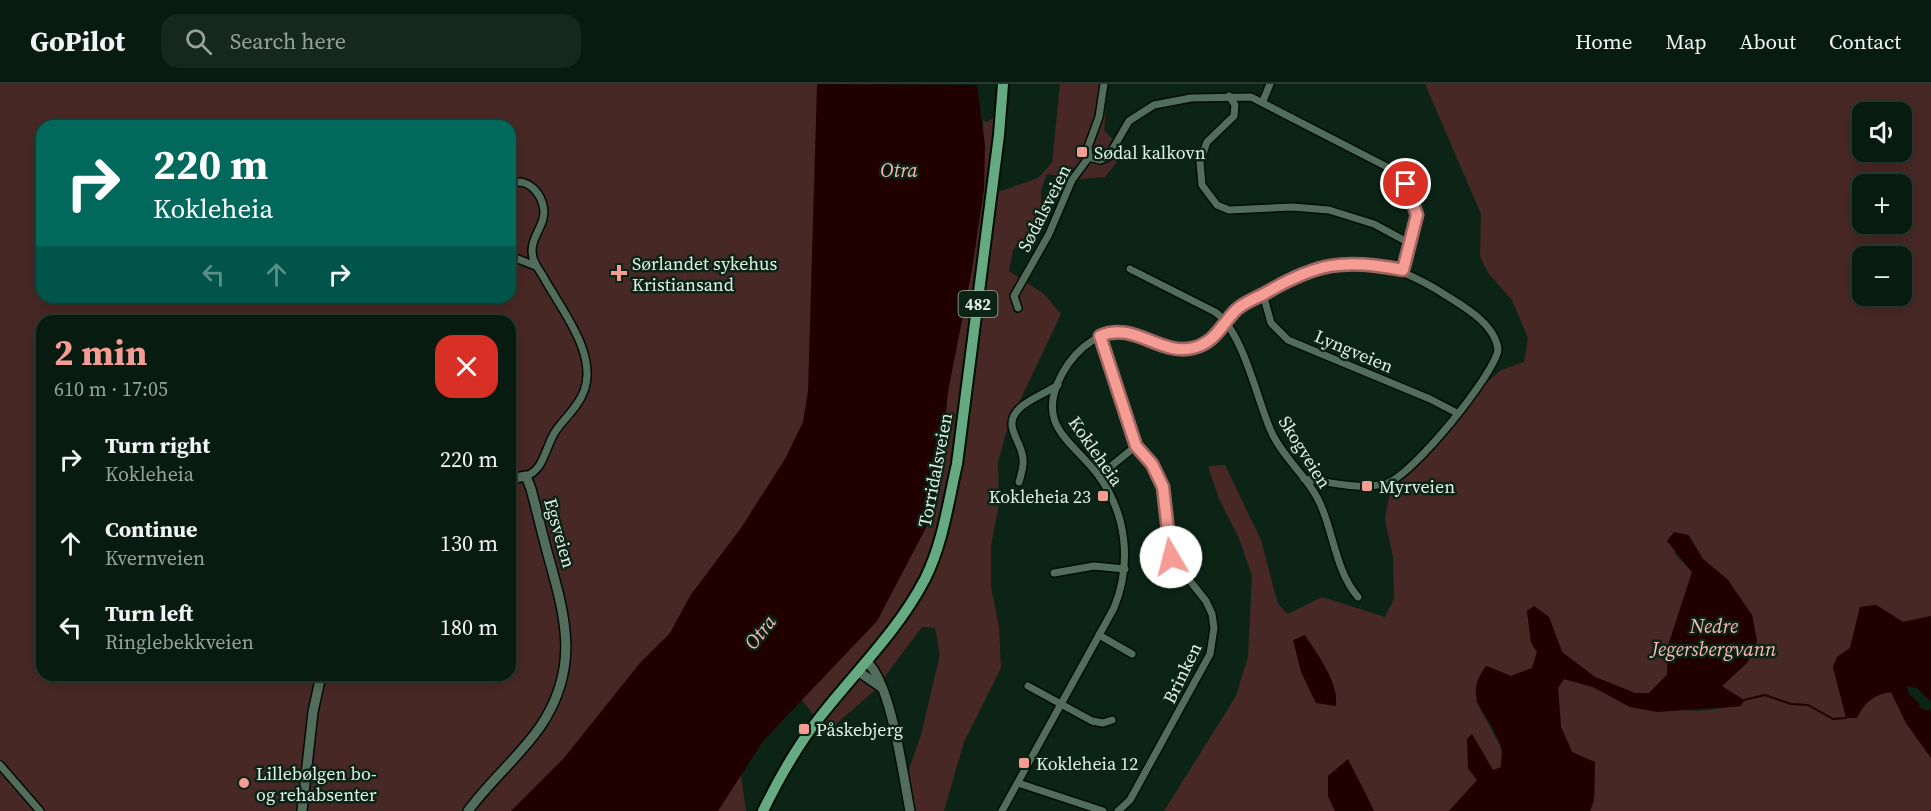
<!DOCTYPE html>
<html lang="en">
<head>
<meta charset="utf-8">
<style>
  :root { --surface:#081b10; --page:#16281e; --text:#f1f3f6; --muted:#98a19f; --line:#293930; --accent:#f59c94 }
  body { margin:0; font-family:"Source Serif 4",serif; background:var(--page); color:var(--text); height:100vh; display:flex; flex-direction:column; font-size:22px; white-space:nowrap }
  * { box-sizing:border-box; margin:0 }
  p { font-size:20px; color:var(--muted) }
  .icon { flex:none; width:33px; height:33px; fill:none; stroke:currentColor; stroke-width:2; stroke-linecap:round; stroke-linejoin:round }
  .map { position:relative; flex:1; overflow:hidden }
  .side { position:absolute; left:36px; top:231px; width:480px; height:366px; display:flex; flex-direction:column; background:var(--surface); border-radius:18px; box-shadow:0 3px 15px #0003,0 0 0 2px var(--line) }
  .side>* { flex:none }
  .hud { position:absolute; left:36px; top:36px; width:480px; height:183px; border-radius:18px; box-shadow:0 3px 15px #0003,0 0 0 2px var(--line); background:#00695c; color:#fff; overflow:hidden }
  .buttons { position:absolute; left:1852px; top:18px; display:grid; gap:12px }
  .buttons a { display:grid; place-items:center; width:60px; height:60px; border-radius:12px; background:var(--surface); box-shadow:0 3px 15px #0003,0 0 0 2px var(--line); font-size:30px }
  .pin { position:absolute; display:grid; place-items:center; width:51px; height:51px; color:#fff; margin:-26px; border:3px solid #fff; border-radius:50%; box-shadow:0 2px 6px #0007 }
  .me { position:absolute; width:66px; margin:-33px; rotate:352deg; stroke-linejoin:round; filter:drop-shadow(0 0 4px #0008) }
  .turn { display:flex; align-items:center; gap:21px; height:126px; padding:0 18px; font-size:27px }
  .turn .icon { width:78px; height:78px; stroke-width:2.5 }
  .turn b { display:block; font-size:42px; line-height:51px }
  .lanes { display:flex; align-items:center; height:57px; padding:0 18px; background:#0003; justify-content:center; gap:30px; direction:ltr }
  .lanes .off { opacity:.35 }
  .round { display:grid; place-items:center; flex:none; width:63px; height:63px; border-radius:18px; background:var(--page) }
  .head { display:flex; align-items:center; justify-content:space-between; height:102px; padding:0 18px }
  h1 { font-size:36px; font-weight:700; line-height:45px; color:var(--accent) }
  ul { padding:0; list-style:none }
  li { display:flex; align-items:center; gap:18px; height:84px; padding:0 18px }
  li div { flex:1 }
  li b { display:block; font-size:22px }
  li em { font-style:normal }
  header { display:flex; align-items:center; gap:36px; box-sizing:border-box; height:84px; padding:0 30px; background:var(--surface); border-bottom:2px solid var(--line) }
  header strong { font-size:28px }
  nav { display:flex; gap:33px; margin-inline-start:auto; font-size:21px }
  .search { width:420px; height:54px; background:var(--page); display:flex; align-items:center; gap:15px; box-sizing:border-box; padding:0 21px; border-radius:18px; color:var(--muted); font-size:22px }
  .map>svg:first-child { display:block }
</style>
</head>
<body>
<header>
<strong>GoPilot</strong>
<div class="search"><svg class="icon" aria-label="search" viewBox="0 0 24 24"><circle cx="10" cy="10" r="6"/><path d="M15 15l6 6"/></svg>Search here</div>
<nav><a>Home</a><a>Map</a><a>About</a><a>Contact</a></nav>
</header>
<div class="map">
<svg width="1931" height="727" viewBox="0 0 1931 727">
  <rect width="100%" height="100%" fill="#0b2416"/>
  <g fill="#482825" fill-rule="evenodd">
    <path d="M0,0h873l-32,328 -241,399h-600zM42,42h468v171h-468zM42,237h468v354h-468z"/>
    <path d="M1060,0h48l-4,46 21,22 -20,25 -25,2 -33,-5 -6,16v30l-28,30 -4,21 35,23 17,20 -53,112 -10,36 1,42 -8,42v41l8,40 2,41 -37,74 -20,69h-38l1,-36 14,-40 19,-81 -5,-26 -13,-1 -48,64 -47,41 -26,-33 76,-78 56,-107 7,-42 8,-81 24,-122 12,-81 -1,-68 4,2 12,-8 -4,68 3,10 40,-14 14,-15z"/>
    <path d="M1425,0h506v532l-28,6 -27,-17 -16,2 -10,41 -13,9 -4,10 14,51 27,-23 17,-3 15,31 25,35v53h-341l4,-11 1,-37 -23,-11 -11,-25 -3,-39 6,-9 29,8 37,20 69,4 41,-5 4,-5 -23,-15 6,-7 1,-99 -25,-21 -14,-24 -15,18 18,19 -24,74 -1,29 -18,18h-14l-40,-16 -33,-25 -13,-35 -15,-10 -7,4 4,31 6,10 -5,16 -21,8 -24,-10 -11,35 26,48 -1,19 -8,2 -22,-36 7,46 -29,31h-75l-15,-31 -31,16 7,15h-171l72,-115 12,-39 4,-81 -14,-40 -19,-37 -11,-33 17,-1 36,75 17,64 10,10 34,-17 63,20 9,-18 -1,-42 -8,-38 5,-28 81,-95 30,-26 23,-8 4,-24 -16,-38 -24,-27 -8,-17 1,-42zM1863,28h39v40h-39zM1863,100h39v40h-39zM1863,172h39v40h-39z"/>
    <path d="M741,691l5,36h-28v-1z"/>
  </g>
  <g fill="#210000">
    <path d="M817,0l160,1 8,60 -1,43 -12,81 -24,122 -8,81 -7,42 -56,107 -114,120 -45,70h-207l53,-53 76,-95 30,-30 20,-37 51,-68 44,-69 18,-37 5,-31z"/>
    <path d="M1674,448l14,3 15,24 25,21 24,35 5,26 -10,22 -25,23 22,14 -3,6 -84,6 -27,-5 -37,-20 -29,-8 -6,9 3,39 11,25 23,10 -1,38 -4,11h-141l28,-31 -9,-12 -1,-29 5,-5 21,36 8,-3c0,-5 2,-13 0,-19 -8,-34 -42,-46 -15,-82l25,10 21,-8 5,-16 -6,-10 -4,-31 7,-5 15,11 13,35 33,25 40,16h14l18,-18 1,-29 24,-74 -25,-31z"/>
    <path d="M1876,521l27,17 28,-6v86l-14,-14 -10,-2 1,7 12,11 -2,3 11,4 2,-3v50l-25,-35 -15,-31c-18,3 -26,10 -34,26h-11l-13,-51 4,-10 13,-9 10,-41z"/>
    <path d="M1305,551c12,19 34,47 31,71l-20,-3 -15,-31 -8,-32z"/>
    <path d="M1348,675l26,52h-39l-7,-15v-20z"/>
  </g>
  <g fill="none" stroke-linecap="round" stroke-linejoin="round">
    <path stroke="#210000" stroke-width="2" d="M1744,616l21,-5 26,9 17,1 25,14 13,-1"/>
    <defs>
      <g id="street">
        <path d="M1229,12l6,9 -1,11 -27,26 -7,20 2,23 15,20 12,5 63,-3 37,3 45,14 37,20"/>
        <path d="M1263,17l7,-17"/>
        <path d="M1089,73l11,3 8,-3 21,-36 25,-16 37,-7 60,-1 140,72c36,25 24,66 12,102"/>
        <path d="M510,100c20,-9 38,16 33,35 -4,14 -14,23 -10,39 2,7 7,13 11,20 17,31 54,76 40,113 -6,17 -20,27 -29,41 -10,16 -11,38 -29,44"/>
        <path d="M510,172l26,10"/>
        <path d="M1130,185l85,43c28,19 42,88 56,119 12,28 40,48 51,77 12,29 15,65 36,89"/>
        <path d="M1263,210l8,29 17,17 142,59 27,14"/>
        <path d="M1018,224l-4,-12 35,-62 23,-54 17,-23 -1,-10 11,-30 5,-33"/>
        <path d="M1100,252l36,110 16,18 11,23 8,70 35,44 6,13 2,14 -4,26 -80,146 -12,11"/>
        <path d="M1099,392l37,-30"/>
        <path d="M1019,398c2,-7 5,-16 4,-23 -1,-19 -23,-34 -2,-52 10,-9 25,-14 37,-22"/>
        <path d="M1054,489l40,-7 31,3"/>
        <path d="M1099,551l33,19"/>
        <path d="M1028,602l64,35 11,2 9,-3"/>
        <path d="M0,681l40,46"/>
        <path d="M1018,699l85,28"/>
        <path d="M1002,727l112,-203c18,-44 13,-94 -16,-133 -25,-34 -64,-49 -36,-101 14,-26 43,-50 74,-40 20,6 39,19 60,13 24,-6 28,-28 46,-42 7,-5 16,-8 24,-13 65,-42 117,-38 181,4 19,12 49,29 51,54 -4,25 -86,126 -111,133 -26,8 -57,-1 -83,-4"/>
      </g>
      <g id="secondary">
        <path d="M867,578c25,23 36,114 43,149"/>
        <path d="M859,588l22,15"/>
        <path d="M302,727l11,-99 8,-37"/>
        <path d="M468,727c22,-30 51,-54 72,-84 40,-59 26,-108 8,-172 -6,-22 -11,-44 -17,-66l-5,-13 -16,3"/>
      </g>
      <path id="primary" d="M763,727c16,-33 34,-65 57,-94 36,-46 78,-86 105,-138 18,-36 23,-76 32,-115l42,-329 4,-51"/>
    </defs>
    <use href="#street" stroke="#000d03" stroke-width="10"/>
    <use href="#secondary" stroke="#000d03" stroke-width="12"/>
    <use href="#primary" stroke="#000d03" stroke-width="14"/>
    <use href="#street" stroke="#536d5c" stroke-width="7"/>
    <use href="#secondary" stroke="#536d5c" stroke-width="9"/>
    <use href="#primary" stroke="#65aa81" stroke-width="10"/>
  </g>
  <g fill="none" stroke-linecap="round" stroke-linejoin="round">
    <defs>
      <path id="route" d="M1171,473l-8,-70 -11,-23 -16,-18 -36,-110c34,-15 60,20 93,12 23,-6 28,-23 43,-38 9,-8 18,-11 28,-16 52,-31 80,-36 139,-24l14,-55 -11,-31"/>
    </defs>
    <use href="#route" stroke="#9f6560" stroke-width="15"/>
    <use href="#route" stroke="#f59c94" stroke-width="10"/>
  </g>
  <g fill="#f59c94" stroke="#0b2416" stroke-width="2">
    <rect x="1076" y="62" width="12" height="12" rx="3"/>
    <path d="M616 180h6v6h6v6h-6v6h-6v-6h-6v-6h6z"/>
    <rect x="1361" y="396" width="12" height="12" rx="3"/>
    <rect x="1097" y="406" width="12" height="12" rx="3"/>
    <rect x="798" y="639" width="12" height="12" rx="3"/>
    <rect x="1018" y="673" width="12" height="12" rx="3"/>
    <circle cx="244" cy="699" r="6"/>
  </g>
  <g text-anchor="middle" dominant-baseline="central" stroke-width="5" stroke-linejoin="round" paint-order="stroke">
    <rect fill="#0b2416" stroke="#a1b3a8" stroke-width="1.5" x="958.5" y="207" width="39" height="26" rx="4.5"/>
    <g font-size="16" font-weight="bold" fill="#e1f0e6">
      <text x="978" y="220">482</text>
    </g>
    <g font-size="18" fill="#e1f0e6" stroke="#0b2416" text-anchor="start">
      <text x="1094" y="68">Sødal kalkovn</text>
      <text x="632" y="179">Sørlandet sykehus<tspan x="632" dy="21">Kristiansand</tspan></text>
      <text x="1379" y="402">Myrveien</text>
      <text x="1091" y="412" text-anchor="end">Kokleheia 23</text>
      <text x="816" y="645">Påskebjerg</text>
      <text x="1036" y="679">Kokleheia 12</text>
      <text x="256" y="689">Lillebølgen bo-<tspan x="256" dy="21">og rehabsenter</tspan></text>
    </g>
    <g font-size="18" fill="#e1f0e6" stroke="#0b2416">
      <text transform="translate(1044 124) rotate(-63)">Sødalsveien</text>
      <text transform="translate(1354 267) rotate(23)">Lyngveien</text>
      <text transform="translate(1096 367) rotate(55)">Kokleheia</text>
      <text transform="translate(1305 368) rotate(58)">Skogveien</text>
      <text transform="translate(935 386) rotate(-79)">Torridalsveien</text>
      <text transform="translate(560 449) rotate(74)">Egsveien</text>
      <text transform="translate(1182 589) rotate(-64)">Brinken</text>
    </g>
    <g font-size="20" font-style="italic" fill="#fdb8b1" stroke="#0b2416">
      <text x="899" y="86">Otra</text>
      <text x="1714" y="542">Nedre<tspan x="1714" dy="23">Jegersbergvann</tspan></text>
      <text transform="translate(760 548) rotate(-51)">Otra</text>
    </g>
  </g>
</svg>
<div class="buttons">
<a><svg class="icon" aria-label="sound" viewBox="0 0 24 24"><path d="M4 9h4l5-4v14l-5-4H4zM17 9q2 3 0 6"/></svg></a>
<a>+</a>
<a>−</a>
</div>
<div class="pin" style="left:1406px;top:100px;background:#d93025"><svg class="icon" aria-label="arrive" viewBox="0 0 24 24"><path d="M6 21V4h12l-3 4 3 4H6"/></svg></div>
<svg class="me" style="left:1171px;top:473px" viewBox="-20 -20 40 40"><circle r="19" fill="#fff"/><path d="M0-13L10 11 0 6-10 11z" fill="#f59c94"/></svg>
<div class="hud">
<div class="turn"><svg class="icon" aria-label="right" viewBox="0 0 24 24"><path d="M7 20v-9h11M14 6l5 5-5 5"/></svg><div><b>220 m</b>Kokleheia</div></div>
<div class="lanes"><svg class="icon off" aria-label="left" viewBox="0 0 24 24"><path d="M17 20v-9H6M10 6l-5 5 5 5"/></svg><svg class="icon off" aria-label="ahead" viewBox="0 0 24 24"><path d="M12 20V5M6 11l6-6 6 6"/></svg><svg class="icon" aria-label="right" viewBox="0 0 24 24"><path d="M7 20v-9h11M14 6l5 5-5 5"/></svg></div>
</div>
<section class="side">
<div class="head"><div><h1>2 min</h1><p>610 m · 17:05</p></div><a class="round" style="background:#d93025;color:#fff"><svg class="icon" aria-label="close" viewBox="0 0 24 24"><path d="M6 6l12 12M18 6L6 18"/></svg></a></div>
<ul>
<li><svg class="icon" aria-label="right" viewBox="0 0 24 24"><path d="M7 20v-9h11M14 6l5 5-5 5"/></svg><div><b>Turn right</b><p>Kokleheia</p></div><em>220 m</em></li>
<li><svg class="icon" aria-label="ahead" viewBox="0 0 24 24"><path d="M12 20V5M6 11l6-6 6 6"/></svg><div><b>Continue</b><p>Kvernveien</p></div><em>130 m</em></li>
<li><svg class="icon" aria-label="left" viewBox="0 0 24 24"><path d="M17 20v-9H6M10 6l-5 5 5 5"/></svg><div><b>Turn left</b><p>Ringlebekkveien</p></div><em>180 m</em></li>
</ul>
</section>
</div>
</body>
</html>
